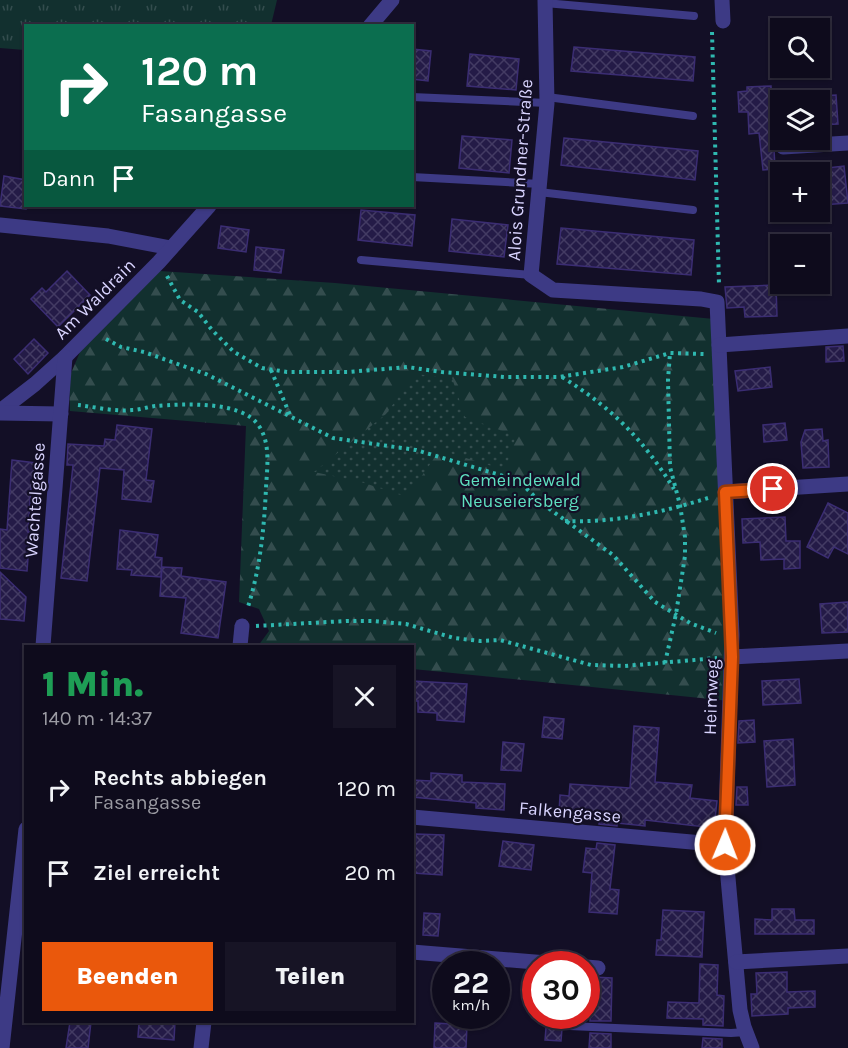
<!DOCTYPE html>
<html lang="de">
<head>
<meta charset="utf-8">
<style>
  :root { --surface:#0e0b1c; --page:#171425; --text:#f1f3f6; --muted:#9b9ba3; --line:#2e2b3b; --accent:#ea580c }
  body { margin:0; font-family:Karla,sans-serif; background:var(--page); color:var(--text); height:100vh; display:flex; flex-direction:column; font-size:22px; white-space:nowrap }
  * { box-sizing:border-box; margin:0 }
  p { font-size:20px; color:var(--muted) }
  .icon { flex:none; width:33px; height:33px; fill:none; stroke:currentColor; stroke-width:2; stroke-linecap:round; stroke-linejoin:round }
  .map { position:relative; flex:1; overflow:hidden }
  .details { position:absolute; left:24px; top:645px; width:390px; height:378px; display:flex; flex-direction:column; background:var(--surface); border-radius:0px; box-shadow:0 2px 4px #0004,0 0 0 2px var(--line) }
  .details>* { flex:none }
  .hud { position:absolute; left:24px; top:24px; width:390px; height:183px; border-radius:0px; box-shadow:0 2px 4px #0004,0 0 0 2px var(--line); background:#0b6e4f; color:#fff; overflow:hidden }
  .fabs { position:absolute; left:770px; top:18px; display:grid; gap:12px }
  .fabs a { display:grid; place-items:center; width:60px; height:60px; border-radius:0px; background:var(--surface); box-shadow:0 2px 4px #0004,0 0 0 2px var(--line); font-size:30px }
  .speed { position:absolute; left:432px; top:951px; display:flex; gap:12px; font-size:30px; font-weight:700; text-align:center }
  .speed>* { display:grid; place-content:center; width:78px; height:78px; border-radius:50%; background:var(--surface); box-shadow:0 2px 4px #0004,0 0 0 2px var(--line); line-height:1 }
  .speed small { font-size:15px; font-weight:400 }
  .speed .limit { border:9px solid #d22; background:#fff; color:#111 }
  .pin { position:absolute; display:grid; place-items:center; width:51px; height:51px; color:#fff; margin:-26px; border:3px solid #fff; border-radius:50%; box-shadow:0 2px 6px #0007 }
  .me { position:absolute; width:66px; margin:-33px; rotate:1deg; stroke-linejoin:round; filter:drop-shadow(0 0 4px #0008) }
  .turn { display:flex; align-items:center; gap:21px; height:126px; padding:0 18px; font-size:27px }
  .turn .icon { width:78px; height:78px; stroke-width:2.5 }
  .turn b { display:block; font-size:42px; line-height:51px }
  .then { display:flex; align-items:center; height:57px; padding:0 18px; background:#0003; gap:12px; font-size:22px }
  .round { display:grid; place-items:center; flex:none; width:63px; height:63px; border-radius:0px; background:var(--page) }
  .overview { display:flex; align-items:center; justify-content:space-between; height:102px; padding:0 18px }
  h1 { font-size:36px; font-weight:800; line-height:45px; color:#1e9e55 }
  .action { display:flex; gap:12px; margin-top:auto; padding:12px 18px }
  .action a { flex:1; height:69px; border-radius:0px; background:var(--accent); color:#fff; font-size:24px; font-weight:800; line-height:69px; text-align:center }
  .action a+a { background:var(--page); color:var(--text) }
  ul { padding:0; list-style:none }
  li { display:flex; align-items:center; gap:18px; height:84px; padding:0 18px }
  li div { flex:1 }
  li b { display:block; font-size:22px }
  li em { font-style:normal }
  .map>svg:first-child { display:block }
</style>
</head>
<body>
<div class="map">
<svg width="848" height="1048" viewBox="0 0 848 1048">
  <defs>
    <pattern id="grass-tufts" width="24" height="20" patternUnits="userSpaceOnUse" patternTransform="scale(1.5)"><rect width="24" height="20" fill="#12302f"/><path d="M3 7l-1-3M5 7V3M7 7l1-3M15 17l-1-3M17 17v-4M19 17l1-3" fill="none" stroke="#344d4e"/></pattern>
    <pattern id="forest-firs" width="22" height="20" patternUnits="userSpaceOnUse" patternTransform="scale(1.5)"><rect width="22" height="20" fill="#12302f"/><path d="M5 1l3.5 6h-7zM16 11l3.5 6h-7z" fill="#344d4e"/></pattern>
    <pattern id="park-dots" width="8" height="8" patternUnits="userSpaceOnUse" patternTransform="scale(1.5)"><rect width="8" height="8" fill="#12302f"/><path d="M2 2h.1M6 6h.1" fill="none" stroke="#344d4e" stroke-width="1.8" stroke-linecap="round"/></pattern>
    <pattern id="building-cross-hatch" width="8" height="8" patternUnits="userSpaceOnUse" patternTransform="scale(1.5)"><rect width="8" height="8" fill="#241b47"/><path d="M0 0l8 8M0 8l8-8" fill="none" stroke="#433b63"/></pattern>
  </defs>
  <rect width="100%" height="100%" fill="#130f26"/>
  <path fill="url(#grass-tufts)" d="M0,0h277l-6,25 -245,1 -1,24 -25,-2z"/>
  <path fill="url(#forest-firs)" d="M160,271l175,12 379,36 16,382 -317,-32 -1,-23h-154l11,-15 -10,-22 -20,-7 7,-176 -176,-15 -1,-33 11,-26z"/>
  <path fill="url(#park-dots)" d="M415,374l37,4 13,39 51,19 -11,34 -65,-20 -33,47 -46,-15 -47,-10 72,-58z"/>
  <g fill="url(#building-cross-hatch)" stroke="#3b2d73" stroke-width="1.5">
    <path d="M574,47l121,10 -2,24 -122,-10z"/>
    <path d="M412,49l19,2 -3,30 -16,-2z"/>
    <path d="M470,54l49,5 -3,31 -49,-4z"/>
    <path d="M771,86l4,83 -12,1 -4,-37 -10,1 -1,-22h-9l-1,-20 9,-1v-4z"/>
    <path d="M836,95l2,29 -19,1v-29z"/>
    <path d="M462,136l50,4 -3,33 -50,-5z"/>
    <path d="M564,138l134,13 -3,29 -134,-15z"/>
    <path d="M844,166l4,37 -26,2 -1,-8h-2v-28z"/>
    <path d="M4,176l22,4v29l-26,-3z"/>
    <path d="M361,210l54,5 -3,31 -54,-6z"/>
    <path d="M452,219l56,6 -4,32 -55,-6z"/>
    <path d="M221,226l28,4 -3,22 -28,-4z"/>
    <path d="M561,228l133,12 -3,35 -134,-11z"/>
    <path d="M256,247l28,3 -3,23 -27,-3z"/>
    <path d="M67,271l23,24 -32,32 -27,-28 11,-11 4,4z"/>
    <path d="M776,285l1,31 -32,1 -1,-10 -17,1 -2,-21z"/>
    <path d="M34,339l14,14 -20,21 -14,-15z"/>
    <path d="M843,346l1,15 -18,1v-15z"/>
    <path d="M770,367l2,20 -34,4 -3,-20z"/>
    <path d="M785,423l2,17 -23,2 -1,-17z"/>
    <path d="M117,425l35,4 -6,51 8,1 -3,21 -29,-3 2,-29 -24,-2 -13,113 -26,-3 12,-113h-6l1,-21 36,2 1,-7 10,1z"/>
    <path d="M822,429l1,12 5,-1 1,27 -26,1 -2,-26 4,-12z"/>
    <path d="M12,460l24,3 -3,25h-2l-3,44h2l-3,39 -27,-3v-39l7,1z"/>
    <path d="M828,503l20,10v41l-14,-7 -6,11 -21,-11z"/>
    <path d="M785,517l1,24h14v27l-16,1v-10l-23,1 -1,-18 -17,1 -1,-24z"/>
    <path d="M120,530l38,5 -3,22 7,1 -1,19 -30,-2 1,-5 -15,-1z"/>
    <path d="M162,567l20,1 -1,8 45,6 -8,56 -37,-5 5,-35 -26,-2z"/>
    <path d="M0,572l26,25 -2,24 -24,-2z"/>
    <path d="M848,602v30l-26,1 -2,-29z"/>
    <path d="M799,679l2,24 -38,2 -1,-24z"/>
    <path d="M412,681l55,3 -3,38 -27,-2v-7l-19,-1v-11h-6z"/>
    <path d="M544,717l20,2 -2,20 -20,-2z"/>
    <path d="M754,720l1,22 -17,1 1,-22z"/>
    <path d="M634,726l25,2 -4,54 37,3 -2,13 27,3 -3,27 -69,-8v6l-28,-3v3l-18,-2 1,-8 -41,-3 1,-18 9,1 1,-12 60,4z"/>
    <path d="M793,739l2,46 -28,2 -3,-46z"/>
    <path d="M503,742l21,2 -3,27 -20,-1z"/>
    <path d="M431,773l31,2v7l43,2 -1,26 -28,-2v-5l-64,-6v-17l19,1z"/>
    <path d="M737,787h10l1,18h-12z"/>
    <path d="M416,834l28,1 -2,40 -29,-2z"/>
    <path d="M503,841l31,4 -3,25 -32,-4z"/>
    <path d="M597,843l18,2 -5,44 9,1 -2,24 -28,-2 3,-39 -9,-1 3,-24 10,1z"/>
    <path d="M772,909h22l1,11h19v14h-59v-15l17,1z"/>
    <path d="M663,910l41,2 -2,45 -46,-2 1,-15h4z"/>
    <path d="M424,913l16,1 -2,22 -15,-1z"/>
    <path d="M700,964l18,1 -1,30 7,1 -1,30 -20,-1v-6l-36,-1 1,-16 31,1z"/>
    <path d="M787,972v20l28,-1v16l-27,1v6l-36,2 -1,-22h6l-1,-21z"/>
    <path d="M593,977l19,1 -1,43h-21z"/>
    <path d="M547,1016h16l-2,25 -16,-1z"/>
    <path d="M70,1022h21l-3,26h-22z"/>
    <path d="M139,1022h36l-1,18 -36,-3z"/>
    <path d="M435,1023l32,2 -1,23h-32z"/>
    <path d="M590,1033l21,1v14h-22z"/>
    <path d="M703,1038l19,1v9h-20z"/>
  </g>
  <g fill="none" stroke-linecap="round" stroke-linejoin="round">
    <g stroke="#2fb8b0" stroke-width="4" stroke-dasharray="3 4.5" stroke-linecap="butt">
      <path d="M712,32l7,253"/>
      <path d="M167,276l13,24 18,12 14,18 22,22 28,16 25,4h61l59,-5 35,5 63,5h54l64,-10 47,-14 34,1"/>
      <path d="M106,339l15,8 23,5 62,22 127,64 83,12 94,28 15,9 15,15 73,53 42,47 35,21 26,10"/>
      <path d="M271,370l19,45"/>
      <path d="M562,377c50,31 81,62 112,112"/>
      <path d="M78,405c17,2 37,7 54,5 8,0 15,-3 23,-4 28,-2 87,-6 104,20 12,18 8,42 7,62 -2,42 -6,82 -19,122"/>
      <path d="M565,521c49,2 100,-9 146,-24"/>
      <path d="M256,626l90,-5h26l34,3 48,14 26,3 20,-1 91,25 34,1 92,-8"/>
      <path d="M665,663l11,-49 9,-58v-19l-5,-32 -10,-38 -2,-87 2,-27"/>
    </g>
    <g stroke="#3d3a85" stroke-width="8">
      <path d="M545,3l149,13"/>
      <path d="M412,97l135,6"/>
      <path d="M547,97l146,19"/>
      <path d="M412,177l128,7"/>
      <path d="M539,192l154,18"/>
      <path d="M361,260l170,15"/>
      <path d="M569,1026l162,7 15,-1"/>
    </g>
    <g stroke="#3d3a85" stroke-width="15">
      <path d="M545,0l2,103 -16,172 22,15 148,9 16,3 15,333 -7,210 15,165 4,17 8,21"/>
      <path d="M722,0l1,21"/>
      <path d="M370,26l22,-26"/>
      <path d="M783,147l65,-4"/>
      <path d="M0,225l108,11 63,12"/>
      <path d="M719,345l129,-9"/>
      <path d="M0,411l35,-27 30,-27 94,-95 50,-56"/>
      <path d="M0,413l61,1"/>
      <path d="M725,492l123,-8"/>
      <path d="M43,646l22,-289"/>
      <path d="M240,646l2,-20"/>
      <path d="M732,657l116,-6"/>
      <path d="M412,817l313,28"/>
      <path d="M412,952l147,12"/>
      <path d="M736,962l112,-6"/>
      <path d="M586,967l12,1"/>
      <path d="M2,1048l24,-219"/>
      <path d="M201,1048l3,-26"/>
    </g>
  </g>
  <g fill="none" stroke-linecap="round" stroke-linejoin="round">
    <defs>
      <path id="route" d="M725,845l7,-188 -7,-165 48,-3"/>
    </defs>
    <use href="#route" stroke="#983908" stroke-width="15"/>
    <use href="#route" stroke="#ea580c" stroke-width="10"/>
  </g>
  <g text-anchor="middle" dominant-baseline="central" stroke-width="4.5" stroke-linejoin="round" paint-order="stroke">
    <g font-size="18" fill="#d9d4ff" stroke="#130f26">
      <text transform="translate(520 170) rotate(-86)">Alois Grundner-Straße</text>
      <text transform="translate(95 299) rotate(-45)">Am Waldrain</text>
      <text transform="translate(35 500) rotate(-86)">Wachtelgasse</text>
      <text transform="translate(711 697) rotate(-88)">Heimweg</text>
      <text transform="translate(570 812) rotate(5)">Falkengasse</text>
    </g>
    <g font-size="18" fill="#5fe0c0" stroke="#130f26">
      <text x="520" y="480">Gemeindewald<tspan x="520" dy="21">Neuseiersberg</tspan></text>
    </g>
  </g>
</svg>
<div class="fabs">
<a><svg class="icon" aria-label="search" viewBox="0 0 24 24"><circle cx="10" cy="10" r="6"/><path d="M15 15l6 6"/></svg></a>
<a><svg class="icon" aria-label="layers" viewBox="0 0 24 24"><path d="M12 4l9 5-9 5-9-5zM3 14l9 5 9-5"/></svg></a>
<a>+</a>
<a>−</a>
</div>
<div class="speed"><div>22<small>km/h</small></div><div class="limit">30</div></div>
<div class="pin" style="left:773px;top:489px;background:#d93025"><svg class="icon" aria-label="arrive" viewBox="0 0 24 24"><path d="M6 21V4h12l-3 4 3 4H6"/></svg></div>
<svg class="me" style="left:725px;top:845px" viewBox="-20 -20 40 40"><circle r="17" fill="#ea580c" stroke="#fff" stroke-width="3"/><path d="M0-11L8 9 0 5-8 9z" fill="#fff"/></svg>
<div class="hud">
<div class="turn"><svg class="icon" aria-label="right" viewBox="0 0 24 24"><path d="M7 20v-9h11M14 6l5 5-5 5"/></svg><div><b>120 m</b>Fasangasse</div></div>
<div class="then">Dann<svg class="icon" aria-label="arrive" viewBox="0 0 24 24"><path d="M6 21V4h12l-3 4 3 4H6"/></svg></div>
</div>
<section class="details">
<div class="overview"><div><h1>1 Min.</h1><p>140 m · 14:37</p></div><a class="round"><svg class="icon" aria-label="close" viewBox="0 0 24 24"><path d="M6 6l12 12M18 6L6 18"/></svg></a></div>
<ul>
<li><svg class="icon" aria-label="right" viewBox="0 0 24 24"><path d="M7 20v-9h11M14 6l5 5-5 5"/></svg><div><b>Rechts abbiegen</b><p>Fasangasse</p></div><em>120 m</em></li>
<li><svg class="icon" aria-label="arrive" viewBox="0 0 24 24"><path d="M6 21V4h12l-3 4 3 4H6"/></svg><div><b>Ziel erreicht</b></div><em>20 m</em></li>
</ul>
<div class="action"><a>Beenden</a><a>Teilen</a></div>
</section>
</div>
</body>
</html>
